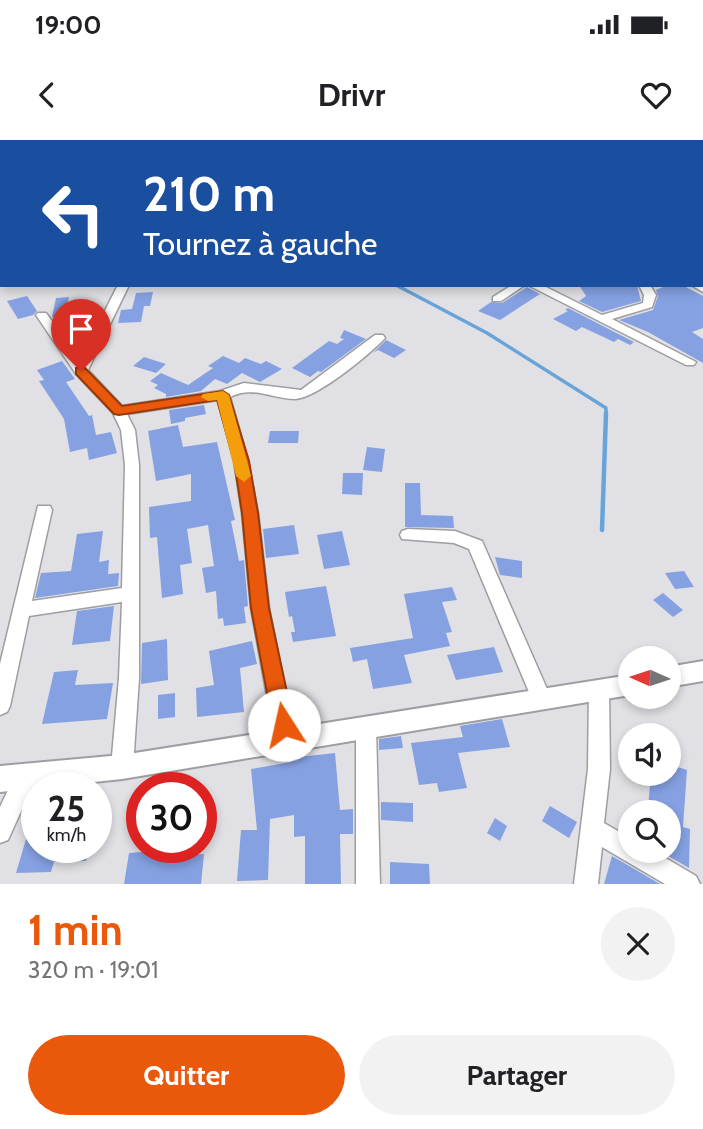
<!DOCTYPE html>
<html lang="fr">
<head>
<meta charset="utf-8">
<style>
  :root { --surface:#fff; --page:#f2f2f2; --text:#202124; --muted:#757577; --accent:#ea580c }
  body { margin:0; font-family:Cabin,sans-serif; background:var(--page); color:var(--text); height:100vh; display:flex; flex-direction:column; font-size:26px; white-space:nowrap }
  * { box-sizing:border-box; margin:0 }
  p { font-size:23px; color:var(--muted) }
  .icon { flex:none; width:38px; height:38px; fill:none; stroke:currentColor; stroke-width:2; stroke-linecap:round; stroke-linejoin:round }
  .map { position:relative; height:744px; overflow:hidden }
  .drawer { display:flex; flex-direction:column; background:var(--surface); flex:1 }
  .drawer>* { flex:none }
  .guide { position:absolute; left:0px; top:0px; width:704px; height:147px; box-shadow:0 4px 10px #0003; background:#1a4fa0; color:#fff; overflow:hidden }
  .needle { width:46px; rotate:273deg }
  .fabs { position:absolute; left:618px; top:506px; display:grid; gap:14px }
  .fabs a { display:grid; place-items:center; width:63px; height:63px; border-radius:50%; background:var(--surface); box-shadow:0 4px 10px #0003; font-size:35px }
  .speed { position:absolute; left:21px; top:632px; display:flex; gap:14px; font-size:35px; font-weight:700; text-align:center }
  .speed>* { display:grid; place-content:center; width:91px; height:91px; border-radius:50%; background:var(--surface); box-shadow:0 4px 10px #0003; line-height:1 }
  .speed small { font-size:18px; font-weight:400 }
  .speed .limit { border:10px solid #d22; background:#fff; color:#111 }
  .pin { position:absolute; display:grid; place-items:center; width:60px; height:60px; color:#fff; margin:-72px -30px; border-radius:50% 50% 50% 0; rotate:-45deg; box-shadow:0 0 7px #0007 }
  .pin .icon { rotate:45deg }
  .me { position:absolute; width:77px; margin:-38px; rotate:350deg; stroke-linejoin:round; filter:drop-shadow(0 0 5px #0008) }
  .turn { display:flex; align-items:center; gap:24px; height:147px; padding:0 28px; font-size:32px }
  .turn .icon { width:91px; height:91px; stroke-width:2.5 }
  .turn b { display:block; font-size:49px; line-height:60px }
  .round { display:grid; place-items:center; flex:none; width:74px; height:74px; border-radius:37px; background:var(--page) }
  .head { display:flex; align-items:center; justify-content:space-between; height:119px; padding:0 28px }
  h1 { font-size:42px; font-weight:700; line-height:52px; color:var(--accent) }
  .cta { display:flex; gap:14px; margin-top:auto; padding:14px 28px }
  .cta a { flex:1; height:80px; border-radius:42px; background:var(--accent); color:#fff; font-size:28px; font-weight:700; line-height:80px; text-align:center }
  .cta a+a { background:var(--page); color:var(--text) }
  .status { display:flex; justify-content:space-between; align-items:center; height:49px; padding:0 35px; background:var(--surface); direction:ltr }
  .status svg { height:19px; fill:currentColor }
  header { display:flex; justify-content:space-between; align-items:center; height:91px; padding:0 28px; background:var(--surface); font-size:32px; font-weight:700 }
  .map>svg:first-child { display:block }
</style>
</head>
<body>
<div class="status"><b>19:00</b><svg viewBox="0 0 49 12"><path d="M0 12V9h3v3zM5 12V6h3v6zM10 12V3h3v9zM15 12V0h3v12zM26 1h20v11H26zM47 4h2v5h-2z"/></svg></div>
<header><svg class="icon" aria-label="back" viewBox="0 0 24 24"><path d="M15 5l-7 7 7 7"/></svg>Drivr<svg class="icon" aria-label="heart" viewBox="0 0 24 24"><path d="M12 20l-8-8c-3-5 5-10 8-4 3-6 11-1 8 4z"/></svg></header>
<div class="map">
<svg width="703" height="744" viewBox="0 0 703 744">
  <rect width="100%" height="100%" fill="#e1e1e5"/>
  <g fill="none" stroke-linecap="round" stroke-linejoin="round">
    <path stroke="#69a4d9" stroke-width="3.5" d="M396,145l91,48 119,75v6"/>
    <path stroke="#69a4d9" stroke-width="4.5" d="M602,390l4,-117"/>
  </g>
  <g fill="#85a1e2">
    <path d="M579,145h58l4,16 -39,11 -23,-11 7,-5z"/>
    <path d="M668,145h14l21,11v32l-11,4 11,7v24l-55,-31 -29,-12 34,-10 5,-14 -2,-6z"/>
    <path d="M527,147l13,7 -40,26 -22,-9 13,-9 11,1z"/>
    <path d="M153,152l-3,14h-6l-3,16 -23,1 3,-13 11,-1 4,-16z"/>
    <path d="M27,156l10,15 -4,4 -15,4 -11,-18z"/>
    <path d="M69,157l-2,8h7l-3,11 -19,1 4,-19z"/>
    <path d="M568,168l66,34 -4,3 -12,-6 -4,3 -32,-15 -6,4 -23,-12 15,-8 -3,-1z"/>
    <path d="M344,190l22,9 -45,33 -3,-1 -8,6 -18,-9 37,-27 8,3 7,-5 -4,-1z"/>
    <path d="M386,200l20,10 -12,8 -16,-8 -5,3z"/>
    <path d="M223,216l16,7 6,-5 16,6 5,-3 16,8 -22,13 -18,-9 -15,11 -12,-5 -14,12 -35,6v-3l-12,-6 4,-3 -8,-4 11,-8 27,12 25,-17 -5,-2z"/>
    <path d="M144,217l22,7 -10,9 -23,-7z"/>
    <path d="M62,221l13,18 -9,3 23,34 3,-1 4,20 15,-3 6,21 -28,7 -2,-12 -17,4 -6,-33 -25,-38 5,-1 -7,-10z"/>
    <path d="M204,265l2,9 -21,4v3l-14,3 -2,-14z"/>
    <path d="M178,285l5,22 34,-5 18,78 -4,1 8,40 5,-1 4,46 -4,1 2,16 -22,3 -1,-8 -5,1 -2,-28 -10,2 -4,-25 12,-2 -6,-41 -21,4 5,34 -12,2 3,29 -21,4 -5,-61 -7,1 -1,-31 42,-6v-27l-35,7 -8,-50z"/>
    <path d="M270,291h29l-1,12h-30z"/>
    <path d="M367,307l18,2 -3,23 -19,-2z"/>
    <path d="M343,333h20l-1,22 -20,-1z"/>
    <path d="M405,343h15l1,32 32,1 1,12 -49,-1z"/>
    <path d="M294,385l5,29 -33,4 -3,-29z"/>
    <path d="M103,391l-4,31 10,-2 -1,14 11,-1 -1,13 -83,12 6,-25 30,-2 6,-37z"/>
    <path d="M342,391l8,34 -26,4 -7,-34z"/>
    <path d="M495,417l27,4v17l-22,-3z"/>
    <path d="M684,431l10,16 -19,2 -10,-16z"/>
    <path d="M326,446l10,50 -43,6 -2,-10h4l-3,-16 -3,1 -4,-25z"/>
    <path d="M452,447l5,13 -15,2 10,30 -6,1 4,13 -46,9 8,28 -39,6 -6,-30 -14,3 -3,-14 63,-10 -9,-44z"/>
    <path d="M663,453l20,17 -10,7 -20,-17z"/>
    <path d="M114,466l-4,35 -38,4 5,-34z"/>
    <path d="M167,499l1,41 -27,4 1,-41z"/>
    <path d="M252,501l5,23 -17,4 4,44 -47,5 -1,-29 18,-3 -5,-34z"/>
    <path d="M494,507l9,25 -47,8 -9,-25z"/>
    <path d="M78,530l-3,15 38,-2 -6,36 -65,5 12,-52z"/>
    <path d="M175,553v24l-17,2v-24z"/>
    <path d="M502,579l8,28 -52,6 9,35 -28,4 -2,-9 -18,2 -8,-42 52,-6 -3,-11z"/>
    <path d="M401,596l2,12 -24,2v-11z"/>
    <path d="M335,613l5,57 13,-1v25h-13l1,50h-36v-48l-11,1v-22l-24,4 -2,61 -31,1 4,-51h16l-6,-61 40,-7 -1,-4z"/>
    <path d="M668,624l19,6 -4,57 7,2 -1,39 -31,-18h10v-38l-20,-4 3,-34h17z"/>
    <path d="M381,662l32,1v19l-32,-2z"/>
    <path d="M550,666l27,16 -8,16 -27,-17z"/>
    <path d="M34,672l3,1v34h52l-3,14 -32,1 -3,10 -35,1z"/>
    <path d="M495,678l12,8 -7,15 -13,-8z"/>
    <path d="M165,710h23v5l16,-1 -3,30h-77l5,-31z"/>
    <path d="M612,716l48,28h-56z"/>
    <path d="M390,722l39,2 1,20h-40z"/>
  </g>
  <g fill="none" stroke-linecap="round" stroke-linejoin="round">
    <defs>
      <g id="minor">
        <path d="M40,0h15l-17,2z"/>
        <path d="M626,0h10l-12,2z"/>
        <path d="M675,0h11l2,2h-12z"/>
        <rect x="702" y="5" width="1" height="4"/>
        <rect x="0" y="7" width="2" height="4"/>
        <rect x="702" y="47" width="1" height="6"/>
        <path d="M703,144v8l-12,-7 11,-1z"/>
        <path d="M118,145h11l-41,85 34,36 98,-15 24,-8 57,7 74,-55h8l2,3c-16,17 -68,60 -90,61 -24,0 -42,-14 -65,-2l18,64 10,52 11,95 26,133 -3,7 -7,3 -7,-3 -3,-7 -24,-133 -9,-95 -8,-52 -16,-61 -91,14 8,16 4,35v213l-6,89 -4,7 -7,3 -7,-3 -4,-7 8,-89 3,-76 -93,14 -19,90 -3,6 -7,3v-51l38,-158h12l2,4 -20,91 90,-13 3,-123 -4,-35 -8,-17 -37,-39 -40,-59 2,-2h8l34,47z"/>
        <path d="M512,145h13l-24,16h-8v-4z"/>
        <path d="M528,145h14l60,30 41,-12 1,-8 -5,-10h11l6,10 -4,12 -40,12 84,43 -2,3h-8z"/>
        <path d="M408,389l47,2 27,10 69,157 -3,6 -7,3 -7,-3 -65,-155 -15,-6 -52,-4 -2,-4 2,-4z"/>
        <path d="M599,541l7,3 3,6 1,79 -6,54 26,15v12h22l44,26 4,8h-35l-63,-37 -4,37h-24l14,-115 1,-79 3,-6z"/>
        <path d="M366,579l7,2 3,7 4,156h-24v-156l3,-7z"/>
        <path d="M26,626l8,3 3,7 -29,64 -8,3v-36l18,-38z"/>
      </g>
      <g id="tertiary">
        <rect x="702" y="68" width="1" height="9"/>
        <path d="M703,521v20l-35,6v-20z"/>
        <path d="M630,535v20l-508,84 -122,13v-26l122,-11z"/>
      </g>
    </defs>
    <use href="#minor" stroke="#9e9ea2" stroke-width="3"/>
    <use href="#tertiary" stroke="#9e9ea2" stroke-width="4"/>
    <use href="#minor" fill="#fff" fill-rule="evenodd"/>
    <use href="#tertiary" fill="#fff" fill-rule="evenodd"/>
  </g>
  <path fill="#ea580c" stroke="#983908" stroke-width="2" d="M81,227l4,1 37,38 101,-15 6,4 20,66 9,52 11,95 25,117 -3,7 -7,3 -8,-3 -3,-7 -22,-117 -9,-95 -8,-52 -17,-61 -98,15 -5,-1 -38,-40v-6z"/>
  <path fill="#f59e0b" d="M223,251l6,4 22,81 -7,6 -8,-6 -19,-76 -9,1 -7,-4 2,-3z"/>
</svg>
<div class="fabs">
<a><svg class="needle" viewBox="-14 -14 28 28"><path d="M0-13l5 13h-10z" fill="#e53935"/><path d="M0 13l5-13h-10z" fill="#757577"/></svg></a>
<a><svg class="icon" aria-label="sound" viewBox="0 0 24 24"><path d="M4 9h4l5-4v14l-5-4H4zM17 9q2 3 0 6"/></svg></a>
<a><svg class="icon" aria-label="search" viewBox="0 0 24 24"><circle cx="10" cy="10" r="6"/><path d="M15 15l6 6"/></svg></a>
</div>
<div class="speed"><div>25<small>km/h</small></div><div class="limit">30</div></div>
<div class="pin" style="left:81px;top:231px;background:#d93025"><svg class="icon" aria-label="arrive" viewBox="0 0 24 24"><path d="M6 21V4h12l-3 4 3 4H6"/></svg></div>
<svg class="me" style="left:284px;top:585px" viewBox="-20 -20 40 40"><circle r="19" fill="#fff"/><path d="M0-13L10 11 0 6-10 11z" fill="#ea580c"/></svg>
<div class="guide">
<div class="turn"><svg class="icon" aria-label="left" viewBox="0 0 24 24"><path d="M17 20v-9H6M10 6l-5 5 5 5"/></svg><div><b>210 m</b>Tournez à gauche</div></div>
</div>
</div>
<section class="drawer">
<div class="head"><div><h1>1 min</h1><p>320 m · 19:01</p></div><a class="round"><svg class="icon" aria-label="close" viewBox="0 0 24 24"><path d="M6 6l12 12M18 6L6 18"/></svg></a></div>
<div class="cta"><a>Quitter</a><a>Partager</a></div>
</section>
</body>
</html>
